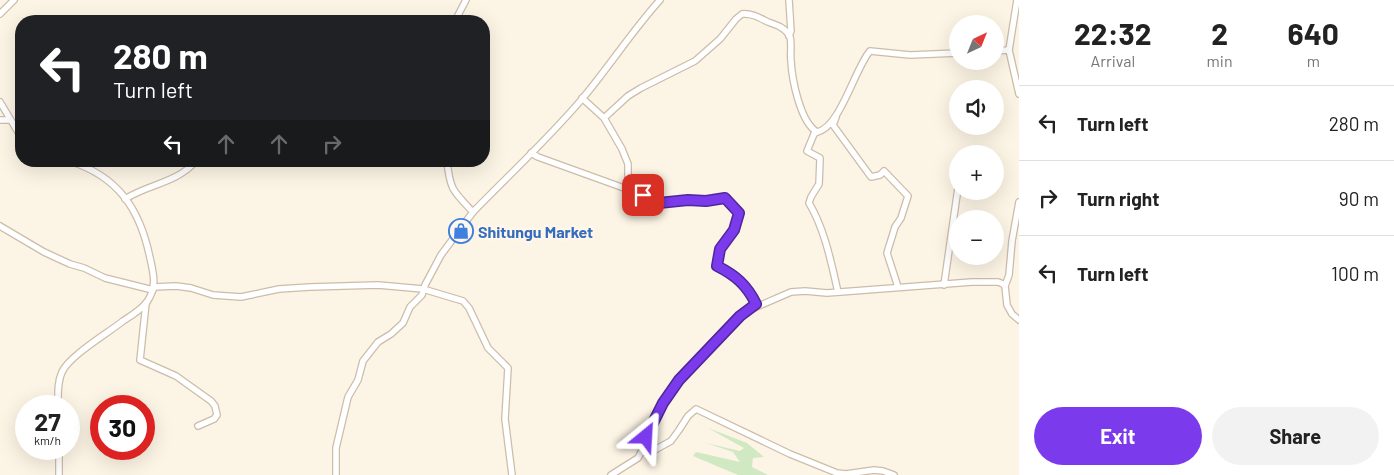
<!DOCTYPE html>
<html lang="en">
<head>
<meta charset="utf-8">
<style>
  :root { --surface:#fff; --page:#f2f2f2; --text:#222; --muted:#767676; --line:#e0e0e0; --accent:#7c3aed }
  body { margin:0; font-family:Barlow,sans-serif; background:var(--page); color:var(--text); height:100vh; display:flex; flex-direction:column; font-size:19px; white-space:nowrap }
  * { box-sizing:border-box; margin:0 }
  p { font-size:16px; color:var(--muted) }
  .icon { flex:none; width:28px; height:28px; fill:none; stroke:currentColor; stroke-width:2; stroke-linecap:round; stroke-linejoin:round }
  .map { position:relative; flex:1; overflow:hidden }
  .drawer { display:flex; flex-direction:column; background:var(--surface); width:375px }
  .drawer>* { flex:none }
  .banner { position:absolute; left:15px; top:15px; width:475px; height:152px; border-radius:20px; box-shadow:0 5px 20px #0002; background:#202124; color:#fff; overflow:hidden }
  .needle { width:32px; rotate:43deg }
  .fabs { position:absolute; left:949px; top:15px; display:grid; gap:10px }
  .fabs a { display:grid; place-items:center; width:55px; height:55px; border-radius:50%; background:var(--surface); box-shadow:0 5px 20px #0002; font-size:25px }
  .speed { position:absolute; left:15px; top:395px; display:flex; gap:10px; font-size:25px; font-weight:700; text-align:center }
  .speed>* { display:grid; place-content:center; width:65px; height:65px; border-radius:50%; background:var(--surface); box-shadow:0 5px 20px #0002; line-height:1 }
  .speed small { font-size:12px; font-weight:400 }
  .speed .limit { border:8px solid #d22; background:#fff; color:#111 }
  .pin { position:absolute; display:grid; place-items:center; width:42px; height:42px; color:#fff; margin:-21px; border-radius:10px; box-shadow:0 2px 8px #0006 }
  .me { position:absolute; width:55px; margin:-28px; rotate:27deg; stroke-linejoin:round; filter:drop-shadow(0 0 4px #0008) }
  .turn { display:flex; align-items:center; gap:18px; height:105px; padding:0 15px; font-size:22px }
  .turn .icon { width:65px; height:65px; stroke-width:2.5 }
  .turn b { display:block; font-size:35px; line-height:42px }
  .lanes { display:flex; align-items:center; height:48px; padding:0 15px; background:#0003; justify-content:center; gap:25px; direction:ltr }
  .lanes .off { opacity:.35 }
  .eta { display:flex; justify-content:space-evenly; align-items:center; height:85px; text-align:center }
  .eta b { font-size:30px; font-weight:700; line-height:35px }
  .primary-button { display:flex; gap:10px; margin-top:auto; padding:10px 15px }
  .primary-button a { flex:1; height:58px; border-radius:30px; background:var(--accent); color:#fff; font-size:20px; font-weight:700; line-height:58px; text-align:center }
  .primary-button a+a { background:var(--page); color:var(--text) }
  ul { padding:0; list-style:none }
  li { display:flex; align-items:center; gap:15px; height:75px; padding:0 15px; border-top:1px solid var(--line) }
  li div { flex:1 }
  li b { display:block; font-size:19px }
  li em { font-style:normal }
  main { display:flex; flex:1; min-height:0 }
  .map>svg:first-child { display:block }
</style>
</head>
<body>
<main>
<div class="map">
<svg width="1019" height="475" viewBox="0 0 1019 475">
  <rect width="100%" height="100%" fill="#fcf4e4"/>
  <path fill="#d0e9c2" d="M708,428l39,15 17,14 -11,1 -1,9 16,8h-30l-45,-19 3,-4 44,10 -7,-10 -27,-9 34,8 4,-3z"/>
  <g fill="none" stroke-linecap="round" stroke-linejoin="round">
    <defs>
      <g id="minor">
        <path d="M789,0l2,31 -2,5"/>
        <path d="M1017,0l-8,50 10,44"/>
        <path d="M0,14l14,-14"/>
        <path d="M455,21l11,-21"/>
        <path d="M995,51l14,-1"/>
        <path d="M582,98l22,20 18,31 6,15v15l7,13"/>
        <path d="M0,102l21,35"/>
        <path d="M836,117l-3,8 38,52 9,-2 4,-4 24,25 -7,22 -6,9 -8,26 11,34"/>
        <path d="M604,118l24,-22 13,-8 54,-27 25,-22 16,-20 6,-5c10,-1 18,4 26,8 9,3 18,6 22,15 2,7 0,16 1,24 1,18 9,61 26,71 23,-4 38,-64 53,-81l40,4 48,-2"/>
        <path d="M0,120h10"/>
        <path d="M817,132l-3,2 -7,17 13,7v2l-1,24 -8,13 -2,6c16,27 22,59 29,89"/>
        <path d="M531,153l7,4 97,35 21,10 50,-1 19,-3 14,15 -5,17 -14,19 -3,17c18,9 30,19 39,38l-3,3"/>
        <path d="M957,160l1,12"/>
        <path d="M125,199c24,-15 52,-16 71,-38"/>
        <path d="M473,212c37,-38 75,-73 109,-113 27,-32 50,-68 78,-99"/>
        <path d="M0,226l44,26 26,12 14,4 21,10 48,12"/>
        <path d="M944,285l14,-97"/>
        <path d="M1005,286l4,-11 3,-34 7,-39"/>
        <path d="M154,287l22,-1 15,2 22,7 28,2 38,-8 31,-2 68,-2 45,4 40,12 6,7 19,40 20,20 -3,51 7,56"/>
        <path d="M146,303l-6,57 36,16 35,25 4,5 2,9 -3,4 -16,7"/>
        <path d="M58,406c0,-11 -1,-23 4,-34 7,-16 46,-39 61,-51 8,-5 18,-11 24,-19 10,-15 7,-27 3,-44 -10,-49 -32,-82 -81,-97"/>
        <path d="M59,449v26"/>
        <path d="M642,452h9l20,-11 8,-11 9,-14 8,-7 94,45 47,19 9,1 28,-4 9,1 11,4"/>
        <path d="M336,475v-27l12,-51 10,-17 5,-19 15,-19 13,-8 12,-11 7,-16 12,-12 3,-10 16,-30 32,-43c-20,-21 -23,-22 -26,-51"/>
        <path d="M611,475l27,-17 7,-13 4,-17 20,-35 10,-13 66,-68 46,-20 14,-1 22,2 145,-11h26l5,2 2,2 2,19 5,9 7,6"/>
      </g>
    </defs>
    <use href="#minor" stroke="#cdbcaa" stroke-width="8"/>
    <use href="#minor" stroke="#fff" stroke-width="5.5"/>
  </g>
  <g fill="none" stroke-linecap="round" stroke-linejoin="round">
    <defs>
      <path id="route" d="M643,195l16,8 29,-3 18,1 19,-3 14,15 -5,17 -14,19 -3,17c18,9 30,19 39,38l-16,12 -61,64 -16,23 -17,34"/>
    </defs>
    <use href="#route" stroke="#51269a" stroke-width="12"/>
    <use href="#route" stroke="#7c3aed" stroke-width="9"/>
  </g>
  <defs>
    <symbol id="shop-ring" viewBox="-11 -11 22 22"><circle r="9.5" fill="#fff8ea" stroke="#3f7fe0" stroke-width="1.5"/><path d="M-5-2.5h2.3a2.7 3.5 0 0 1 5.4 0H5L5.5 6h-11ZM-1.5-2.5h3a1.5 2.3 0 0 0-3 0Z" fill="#3f7fe0"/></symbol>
  </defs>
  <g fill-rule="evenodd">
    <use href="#shop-ring" x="447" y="217" width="28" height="28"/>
  </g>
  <g text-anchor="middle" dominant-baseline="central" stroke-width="5" stroke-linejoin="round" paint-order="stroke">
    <g font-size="16" font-weight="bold" fill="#366cbe" stroke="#fff8ea" text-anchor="start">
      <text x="478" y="231">Shitungu Market</text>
    </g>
  </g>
</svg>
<div class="fabs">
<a><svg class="needle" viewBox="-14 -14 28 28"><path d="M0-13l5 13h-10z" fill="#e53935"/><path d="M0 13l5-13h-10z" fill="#767676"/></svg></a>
<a><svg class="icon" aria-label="sound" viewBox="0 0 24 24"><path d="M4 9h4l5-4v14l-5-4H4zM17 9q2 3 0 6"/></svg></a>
<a>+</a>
<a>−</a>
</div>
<div class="speed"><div>27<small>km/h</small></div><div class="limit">30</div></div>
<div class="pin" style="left:643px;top:195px;background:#d93025"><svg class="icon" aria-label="arrive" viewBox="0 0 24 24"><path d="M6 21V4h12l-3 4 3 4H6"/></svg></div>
<svg class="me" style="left:646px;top:437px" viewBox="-20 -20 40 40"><path d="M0-17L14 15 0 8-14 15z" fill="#7c3aed" stroke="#fff" stroke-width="4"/></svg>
<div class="banner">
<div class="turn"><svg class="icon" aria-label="left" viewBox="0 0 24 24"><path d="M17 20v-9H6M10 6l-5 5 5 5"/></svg><div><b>280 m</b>Turn left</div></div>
<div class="lanes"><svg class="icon" aria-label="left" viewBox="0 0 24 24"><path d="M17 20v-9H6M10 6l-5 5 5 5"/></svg><svg class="icon off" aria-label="ahead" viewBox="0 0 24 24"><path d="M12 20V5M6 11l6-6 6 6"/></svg><svg class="icon off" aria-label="ahead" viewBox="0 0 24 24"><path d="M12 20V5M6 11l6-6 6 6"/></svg><svg class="icon off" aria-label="right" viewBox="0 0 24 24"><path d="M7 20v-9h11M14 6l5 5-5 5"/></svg></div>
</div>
</div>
<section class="drawer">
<div class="eta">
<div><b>22:32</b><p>Arrival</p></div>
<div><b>2</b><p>min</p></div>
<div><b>640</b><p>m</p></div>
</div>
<ul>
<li><svg class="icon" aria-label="left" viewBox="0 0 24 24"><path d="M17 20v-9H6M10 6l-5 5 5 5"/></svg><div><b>Turn left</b></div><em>280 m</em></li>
<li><svg class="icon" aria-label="right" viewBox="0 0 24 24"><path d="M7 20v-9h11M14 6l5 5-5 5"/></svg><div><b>Turn right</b></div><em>90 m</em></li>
<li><svg class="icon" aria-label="left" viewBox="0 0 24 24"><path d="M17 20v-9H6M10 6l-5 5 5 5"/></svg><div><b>Turn left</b></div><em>100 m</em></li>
</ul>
<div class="primary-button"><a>Exit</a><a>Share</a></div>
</section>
</main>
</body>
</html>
